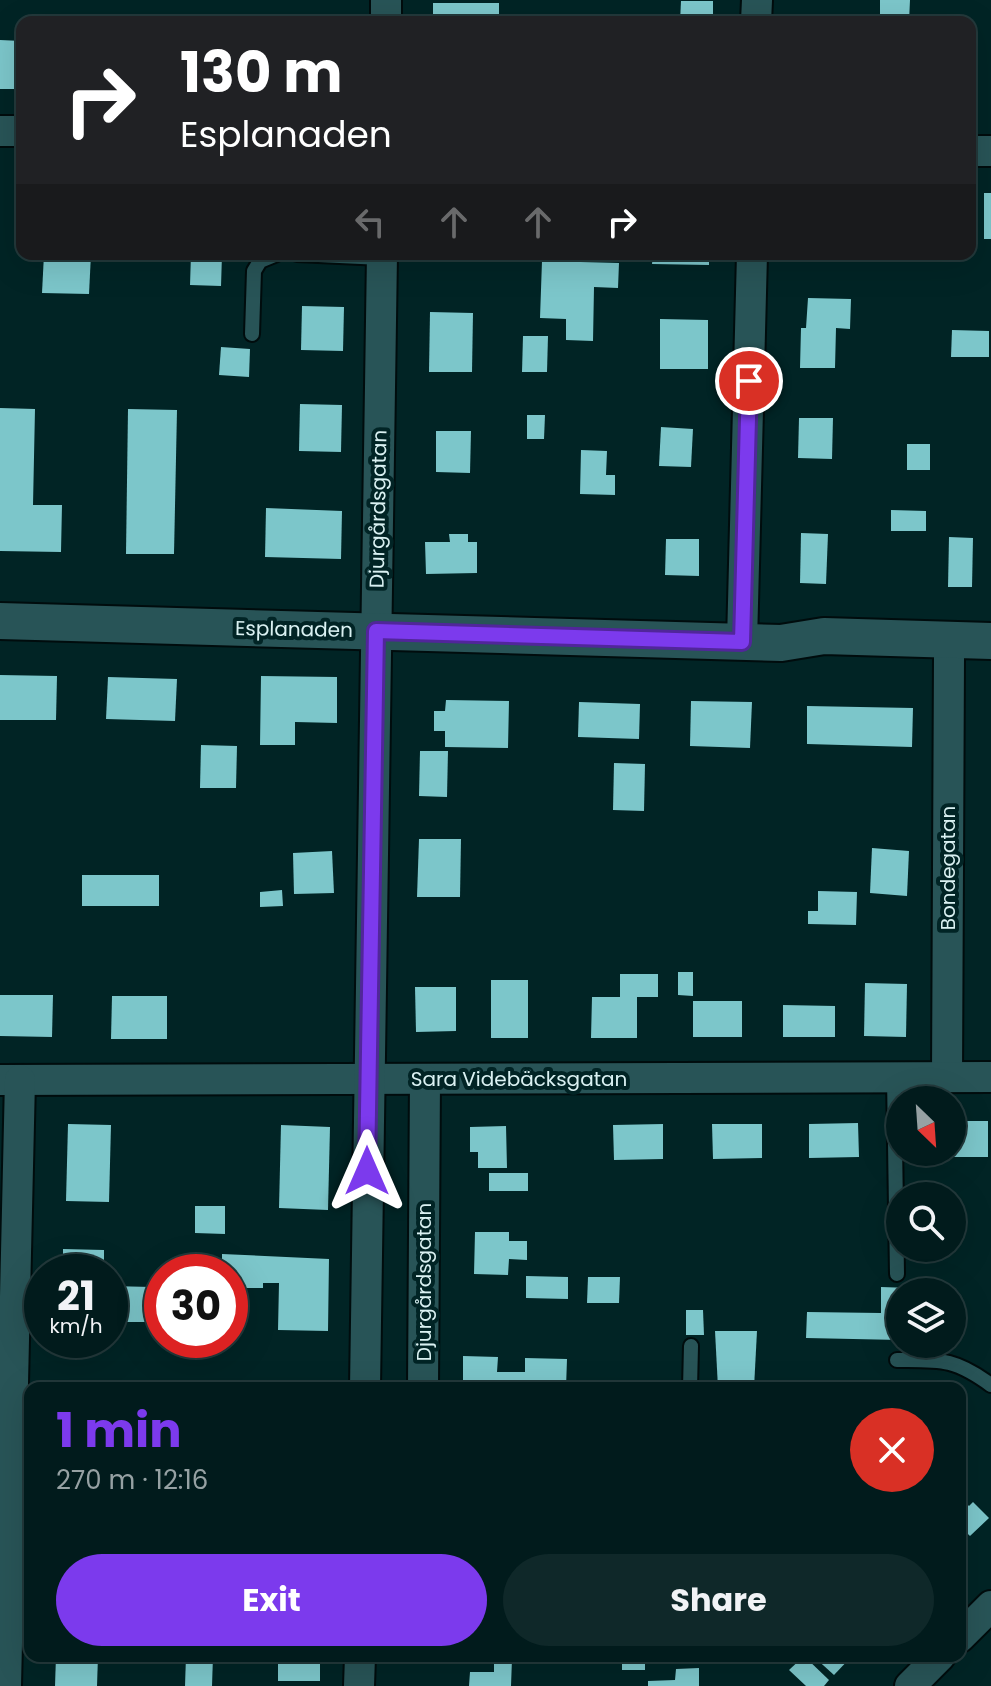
<!DOCTYPE html>
<html lang="en">
<head>
<meta charset="utf-8">
<style>
  :root { --surface:#011b1c; --page:#0f2829; --text:#f1f3f6; --muted:#96a1a3; --line:#23393b; --accent:#7c3aed }
  body { margin:0; font-family:Poppins,sans-serif; background:var(--page); color:var(--text); height:100vh; display:flex; flex-direction:column; font-size:30px; white-space:nowrap }
  * { box-sizing:border-box; margin:0 }
  p { font-size:26px; color:var(--muted) }
  .icon { flex:none; width:44px; height:44px; fill:none; stroke:currentColor; stroke-width:2; stroke-linecap:round; stroke-linejoin:round }
  .map { position:relative; flex:1; overflow:hidden }
  .sheet { position:absolute; left:24px; top:1382px; width:942px; height:280px; display:flex; flex-direction:column; background:var(--surface); border-radius:16px; box-shadow:0 8px 32px #0002,0 0 0 2px var(--line) }
  .sheet>* { flex:none }
  .guide { position:absolute; left:16px; top:16px; width:960px; height:244px; border-radius:16px; box-shadow:0 8px 32px #0002,0 0 0 2px var(--line); background:#202124; color:#fff; overflow:hidden }
  .needle { width:52px; rotate:155deg }
  .tools { position:absolute; left:886px; top:1086px; display:grid; gap:16px }
  .tools a { display:grid; place-items:center; width:80px; height:80px; border-radius:50%; background:var(--surface); box-shadow:0 8px 32px #0002,0 0 0 2px var(--line); font-size:40px }
  .speed { position:absolute; left:24px; top:1254px; display:flex; gap:16px; font-size:40px; font-weight:700; text-align:center }
  .speed>* { display:grid; place-content:center; width:104px; height:104px; border-radius:50%; background:var(--surface); box-shadow:0 8px 32px #0002,0 0 0 2px var(--line); line-height:1 }
  .speed small { font-size:20px; font-weight:400 }
  .speed .limit { border:12px solid #d22; background:#fff; color:#111 }
  .pin { position:absolute; display:grid; place-items:center; width:68px; height:68px; color:#fff; margin:-34px; border:4px solid #fff; border-radius:50%; box-shadow:0 2px 8px #0007 }
  .me { position:absolute; width:88px; margin:-44px; rotate:0deg; stroke-linejoin:round; filter:drop-shadow(0 0 6px #0008) }
  .turn { display:flex; align-items:center; gap:28px; height:168px; padding:0 32px; font-size:36px }
  .turn .icon { width:104px; height:104px; stroke-width:2.5 }
  .turn b { display:block; font-size:56px; line-height:68px }
  .lanes { display:flex; align-items:center; height:76px; padding:0 32px; background:#0003; justify-content:center; gap:40px; direction:ltr }
  .lanes .off { opacity:.35 }
  .round { display:grid; place-items:center; flex:none; width:84px; height:84px; border-radius:42px; background:var(--page) }
  .head { display:flex; align-items:center; justify-content:space-between; height:136px; padding:0 32px }
  h1 { font-size:48px; font-weight:700; line-height:60px; color:var(--accent) }
  .button { display:flex; gap:16px; margin-top:auto; padding:16px 32px }
  .button a { flex:1; height:92px; border-radius:48px; background:var(--accent); color:#fff; font-size:32px; font-weight:700; line-height:92px; text-align:center }
  .button a+a { background:var(--page); color:var(--text) }
  .map>svg:first-child { display:block }
</style>
</head>
<body>
<div class="map">
<svg width="991" height="1686" viewBox="0 0 991 1686">
  <rect width="100%" height="100%" fill="#012425"/>
  <g fill="#7cc6ca">
    <path d="M880,0h30l-1,22h-19l1,-7h-11z"/>
    <path d="M681,1h32v21h-33z"/>
    <rect x="433" y="3" width="66" height="19"/>
    <path d="M0,40l22,1v48h-22z"/>
    <rect x="984" y="193" width="7" height="46"/>
    <path d="M44,254h47l-2,40 -47,-1z"/>
    <path d="M191,254h31l-1,32 -31,-1z"/>
    <path d="M653,254h56v11l-57,-1z"/>
    <path d="M542,261l77,2 -1,25 -24,-1 -1,54 -27,-1v-21l-26,-1z"/>
    <path d="M808,298l43,1 -1,30 -14,-1 -1,40h-35l1,-40h5z"/>
    <path d="M302,306l42,1 -1,44 -42,-1z"/>
    <path d="M430,312l43,1 -1,59h-43z"/>
    <path d="M660,319l48,1v49h-48z"/>
    <path d="M952,330l37,1v26h-38z"/>
    <path d="M523,336h25l-1,36h-25z"/>
    <path d="M221,347l29,2 -1,28 -30,-2z"/>
    <path d="M300,404l42,1 -1,47 -42,-1z"/>
    <path d="M0,408l35,1 -2,96h29l-1,47 -61,-1z"/>
    <path d="M128,409l49,1 -3,144h-48z"/>
    <path d="M527,415h18l-1,24h-17z"/>
    <path d="M799,418h34l-1,41 -34,-1z"/>
    <path d="M661,427l32,2 -2,38 -32,-1z"/>
    <path d="M436,431h35l-1,42 -34,-1z"/>
    <rect x="907" y="444" width="23" height="26"/>
    <path d="M581,450l26,1 -1,24h9v20l-35,-1z"/>
    <path d="M266,508l76,3 -1,48 -76,-2z"/>
    <path d="M891,510l35,1v20h-35z"/>
    <path d="M801,533l27,1 -2,50 -26,-1z"/>
    <path d="M449,534h19v8h9v31l-51,1 -1,-32h25z"/>
    <path d="M949,537l24,1 -1,49h-24z"/>
    <path d="M666,539h33v37l-34,-1z"/>
    <path d="M0,675l57,1 -1,44h-56z"/>
    <path d="M261,676l76,1v46l-42,-1v23h-35z"/>
    <path d="M108,677l69,2 -2,42 -69,-2z"/>
    <path d="M446,700l63,1 -1,47 -63,-1v-16h-11v-20h11z"/>
    <path d="M691,701l61,1 -2,46 -60,-2z"/>
    <path d="M579,702l61,2 -1,35 -61,-2z"/>
    <path d="M807,706l106,2 -1,39 -105,-3z"/>
    <path d="M201,745l36,1 -1,42h-36z"/>
    <path d="M420,751h28l-1,46 -28,-1z"/>
    <path d="M614,763l31,1 -1,47 -31,-1z"/>
    <path d="M419,839h42l-1,58h-43z"/>
    <path d="M872,848l37,3 -2,45 -37,-3z"/>
    <path d="M332,851l2,42 -40,1 -1,-41z"/>
    <rect x="82" y="875" width="77" height="31"/>
    <path d="M282,890l1,16 -23,1v-15z"/>
    <path d="M818,891l39,1 -1,33 -48,-1v-13h10z"/>
    <path d="M678,972h15v24l-15,-1z"/>
    <path d="M620,974h38v23h-21v41h-46l1,-41h28z"/>
    <rect x="491" y="980" width="37" height="58"/>
    <path d="M865,983l42,1 -1,53 -42,-1z"/>
    <path d="M415,987h41v44l-40,1z"/>
    <path d="M0,995h53l-1,42 -52,-1z"/>
    <path d="M112,996h55v43h-56z"/>
    <rect x="693" y="1001" width="49" height="36"/>
    <path d="M783,1005l52,1v31h-52z"/>
    <path d="M952,1121h36v36h-67l-1,-5h32z"/>
    <path d="M858,1123l1,34 -50,1v-34z"/>
    <path d="M68,1124l43,1 -2,77 -43,-1z"/>
    <path d="M663,1124v35l-49,1 -1,-35z"/>
    <path d="M712,1124h50v34l-49,1z"/>
    <path d="M281,1125l49,2 -2,83 -49,-2z"/>
    <path d="M506,1126l1,42h-29v-16h-8v-25z"/>
    <rect x="489" y="1173" width="39" height="18"/>
    <path d="M195,1206h30v28l-30,-1z"/>
    <path d="M475,1232h34v9h18v19l-18,-1 -1,16 -34,-1z"/>
    <path d="M63,1249l41,1v22h-41z"/>
    <path d="M222,1254l107,5 -1,72 -50,-1 1,-47h-16v5h-33v-16h-8z"/>
    <path d="M526,1276l42,1v22l-42,-1z"/>
    <path d="M588,1277h32l-1,26h-32z"/>
    <path d="M110,1286l42,1 -1,35h-41z"/>
    <path d="M881,1287l30,1v4h-11v48l-94,-2 1,-26 74,1z"/>
    <path d="M686,1310h17l1,25h-18z"/>
    <path d="M715,1331h42l-3,57h-36z"/>
    <path d="M463,1356l35,1 -1,15h28v-14l42,1 -1,29h-103z"/>
    <rect x="59" y="1381" width="46" height="7"/>
    <path d="M960,1497l9,9 4,-4 16,16 -19,18 -10,-10z"/>
    <path d="M56,1656h42l-1,30h-42z"/>
    <path d="M186,1656h27l-1,30h-27z"/>
    <rect x="278" y="1656" width="42" height="25"/>
    <rect x="622" y="1656" width="23" height="14"/>
    <path d="M804,1656l25,24 -5,6h-18l-17,-16z"/>
    <path d="M813,1656h39l-18,19z"/>
    <path d="M494,1658l18,1 -1,27h-42l1,-14h24z"/>
    <path d="M699,1668v18h-51v-5l27,-1 1,-11z"/>
  </g>
  <g fill="none" stroke-linecap="round" stroke-linejoin="round">
    <defs>
      <g id="service">
        <path d="M297,254l85,4"/>
        <path d="M252,334l2,-63 6,-10 17,-7"/>
        <path d="M894,1077l3,197"/>
        <path d="M897,1360c44,0 57,-2 94,25"/>
        <path d="M690,1388l1,-42"/>
      </g>
      <g id="minor">
        <path d="M386,22v-22"/>
        <path d="M756,22l1,-22"/>
        <path d="M0,131h22"/>
        <path d="M970,151h21"/>
        <path d="M742,642l10,-388"/>
        <path d="M947,1077l2,-419"/>
        <path d="M0,1080l991,-3"/>
        <path d="M365,1388l17,-1134"/>
        <path d="M423,1388l2,-308"/>
        <path d="M960,1637l31,-31"/>
        <path d="M6,1686l14,-606"/>
        <path d="M359,1686l1,-30"/>
        <path d="M910,1686l30,-30"/>
      </g>
      <path id="tertiary" d="M0,621l781,22 43,-7 167,5"/>
    </defs>
    <use href="#service" stroke="#000c0d" stroke-width="18"/>
    <use href="#minor" stroke="#000c0d" stroke-width="34"/>
    <use href="#tertiary" stroke="#000c0d" stroke-width="40"/>
    <use href="#service" stroke="#285457" stroke-width="14"/>
    <use href="#minor" stroke="#285457" stroke-width="30"/>
    <use href="#tertiary" stroke="#285457" stroke-width="36"/>
  </g>
  <g fill="none" stroke-linecap="round" stroke-linejoin="round">
    <defs>
      <path id="route" d="M367,1171l9,-540 366,11 7,-261"/>
    </defs>
    <use href="#route" stroke="#51269a" stroke-width="20"/>
    <use href="#route" stroke="#7c3aed" stroke-width="14"/>
  </g>
  <g text-anchor="middle" dominant-baseline="central" stroke-width="8" stroke-linejoin="round" paint-order="stroke">
    <g font-size="20" fill="#daf1f2" stroke="#012425">
      <text transform="translate(378 509) rotate(-89)">Djurgårdsgatan</text>
      <text transform="translate(294 629) rotate(1)">Esplanaden</text>
      <text transform="translate(948 868) rotate(-90)">Bondegatan</text>
      <text x="519" y="1079">Sara Videbäcksgatan</text>
      <text transform="translate(424 1282) rotate(-90)">Djurgårdsgatan</text>
    </g>
  </g>
</svg>
<div class="tools">
<a><svg class="needle" viewBox="-14 -14 28 28"><path d="M0-13l5 13h-10z" fill="#e53935"/><path d="M0 13l5-13h-10z" fill="#96a1a3"/></svg></a>
<a><svg class="icon" aria-label="search" viewBox="0 0 24 24"><circle cx="10" cy="10" r="6"/><path d="M15 15l6 6"/></svg></a>
<a><svg class="icon" aria-label="layers" viewBox="0 0 24 24"><path d="M12 4l9 5-9 5-9-5zM3 14l9 5 9-5"/></svg></a>
</div>
<div class="speed"><div>21<small>km/h</small></div><div class="limit">30</div></div>
<div class="pin" style="left:749px;top:381px;background:#d93025"><svg class="icon" aria-label="arrive" viewBox="0 0 24 24"><path d="M6 21V4h12l-3 4 3 4H6"/></svg></div>
<svg class="me" style="left:367px;top:1171px" viewBox="-20 -20 40 40"><path d="M0-17L14 15 0 8-14 15z" fill="#7c3aed" stroke="#fff" stroke-width="4"/></svg>
<div class="guide">
<div class="turn"><svg class="icon" aria-label="right" viewBox="0 0 24 24"><path d="M7 20v-9h11M14 6l5 5-5 5"/></svg><div><b>130 m</b>Esplanaden</div></div>
<div class="lanes"><svg class="icon off" aria-label="left" viewBox="0 0 24 24"><path d="M17 20v-9H6M10 6l-5 5 5 5"/></svg><svg class="icon off" aria-label="ahead" viewBox="0 0 24 24"><path d="M12 20V5M6 11l6-6 6 6"/></svg><svg class="icon off" aria-label="ahead" viewBox="0 0 24 24"><path d="M12 20V5M6 11l6-6 6 6"/></svg><svg class="icon" aria-label="right" viewBox="0 0 24 24"><path d="M7 20v-9h11M14 6l5 5-5 5"/></svg></div>
</div>
<section class="sheet">
<div class="head"><div><h1>1 min</h1><p>270 m · 12:16</p></div><a class="round" style="background:#d93025;color:#fff"><svg class="icon" aria-label="close" viewBox="0 0 24 24"><path d="M6 6l12 12M18 6L6 18"/></svg></a></div>
<div class="button"><a>Exit</a><a>Share</a></div>
</section>
</div>
</body>
</html>
